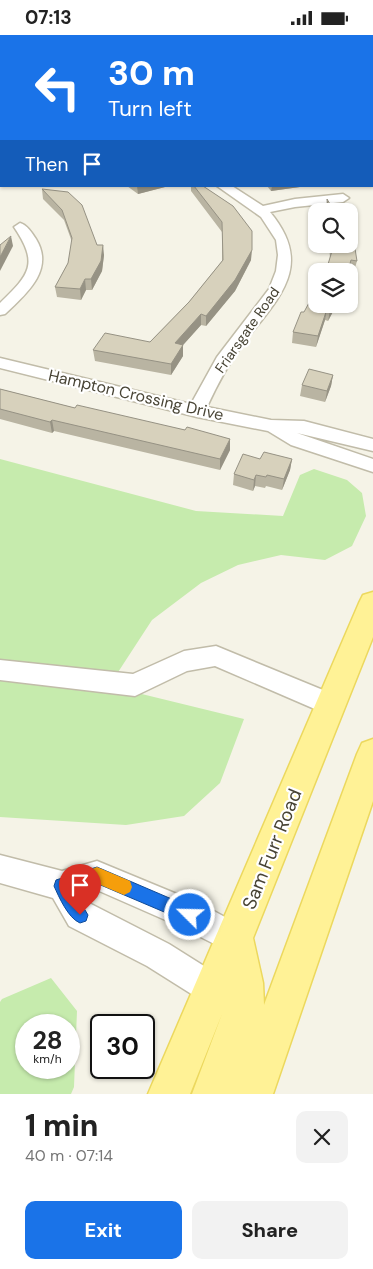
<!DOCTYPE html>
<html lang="en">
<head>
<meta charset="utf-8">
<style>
  :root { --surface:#fff; --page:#f2f2f2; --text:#222; --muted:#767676; --accent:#1a73e8 }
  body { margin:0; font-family:"DM Sans",sans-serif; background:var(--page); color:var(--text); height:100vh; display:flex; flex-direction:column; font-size:19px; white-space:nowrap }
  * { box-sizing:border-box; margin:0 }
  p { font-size:16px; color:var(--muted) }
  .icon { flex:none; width:28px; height:28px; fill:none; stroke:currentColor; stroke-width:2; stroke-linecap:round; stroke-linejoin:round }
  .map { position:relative; height:1059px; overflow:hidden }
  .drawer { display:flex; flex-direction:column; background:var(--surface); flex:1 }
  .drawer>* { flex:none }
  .banner { position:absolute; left:0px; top:0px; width:374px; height:152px; box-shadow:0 1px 4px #0004; background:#1a73e8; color:#fff; overflow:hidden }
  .fabs { position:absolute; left:308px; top:168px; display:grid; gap:10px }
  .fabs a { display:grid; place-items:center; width:50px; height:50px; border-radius:10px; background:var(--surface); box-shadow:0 1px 4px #0004; font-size:25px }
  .speed { position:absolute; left:15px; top:979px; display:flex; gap:10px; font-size:25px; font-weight:700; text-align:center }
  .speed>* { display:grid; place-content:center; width:65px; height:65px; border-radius:50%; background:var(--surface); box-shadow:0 1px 4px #0004; line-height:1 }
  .speed small { font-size:12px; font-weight:400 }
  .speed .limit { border:2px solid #111; border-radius:8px; background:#fff; color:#111 }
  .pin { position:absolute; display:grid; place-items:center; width:42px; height:42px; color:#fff; margin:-51px -21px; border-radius:50% 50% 50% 0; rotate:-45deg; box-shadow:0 0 5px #0007 }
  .pin .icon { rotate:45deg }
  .me { position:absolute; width:55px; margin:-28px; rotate:293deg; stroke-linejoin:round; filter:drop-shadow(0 0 4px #0008) }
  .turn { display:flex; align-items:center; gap:18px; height:105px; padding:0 25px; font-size:22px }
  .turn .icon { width:65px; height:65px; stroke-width:2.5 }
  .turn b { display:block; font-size:35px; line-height:42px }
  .then { display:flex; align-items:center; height:48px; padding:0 25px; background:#0003; gap:10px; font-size:19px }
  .round { display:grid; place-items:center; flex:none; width:52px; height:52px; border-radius:10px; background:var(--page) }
  .summary { display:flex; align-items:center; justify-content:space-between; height:85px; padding:0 25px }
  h1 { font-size:30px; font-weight:800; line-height:38px }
  .button { display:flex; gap:10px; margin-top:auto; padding:10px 25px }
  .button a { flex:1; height:58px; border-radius:10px; background:var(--accent); color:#fff; font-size:20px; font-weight:800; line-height:58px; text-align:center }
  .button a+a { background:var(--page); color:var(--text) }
  .status { display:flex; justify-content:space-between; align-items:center; height:35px; padding:0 25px; background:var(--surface); direction:ltr }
  .status svg { height:14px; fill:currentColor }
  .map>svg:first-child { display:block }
</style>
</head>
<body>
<div class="status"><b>07:13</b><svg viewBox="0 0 49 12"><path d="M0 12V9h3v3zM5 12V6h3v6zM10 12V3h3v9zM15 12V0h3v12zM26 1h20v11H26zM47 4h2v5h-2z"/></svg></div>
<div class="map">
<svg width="373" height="1059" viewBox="0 0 373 1059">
  <rect width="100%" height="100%" fill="#f5f3e7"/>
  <g fill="#c6ebad" fill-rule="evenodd">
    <path d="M0,424l196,52 87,5 17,-41 14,-6 33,11 15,13 4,23 -14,30 -27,14 -44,-5 -43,10 -37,18 -49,37 -43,66 135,33 -24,64 -36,33 -58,9 -126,-8z"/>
    <path d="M51,943l26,33 -3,76 -3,7h-71v-92l2,-3zM26,990h43v42h-43z"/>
  </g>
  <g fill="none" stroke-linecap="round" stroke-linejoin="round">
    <defs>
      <g id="minor">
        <rect x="0" y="20" width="1" height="6"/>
        <rect x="372" y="26" width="1" height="6"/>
        <rect x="372" y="73" width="1" height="6"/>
        <path d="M217,151h15l31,20 32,-7 48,-5 6,4 -6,4 -48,5 -25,5c46,55 7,87 -27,132 -15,20 -26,41 -36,63l64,13 33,1 69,18v12l-76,-18 76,26v13l-82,-27 -23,-14 -71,-14 -197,-49v-10l191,46 26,-47 52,-68 7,-18 2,-16 -2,-15 -15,-23z"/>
        <path d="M20,188c7,2 12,10 16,16 19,31 -10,55 -31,75l-5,1v-12c30,-29 39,-39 14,-76z"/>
        <path d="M216,611l124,51 3,8 -3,8 -9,3 -116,-50 -28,5 -52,25 -135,-16v-20l133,14 51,-23z"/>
        <path d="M0,820l62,16 35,-10 104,43 44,24 4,11 -4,11 -11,4 -55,-28 -82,-36 -13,4 7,10 78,40 54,34 5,11 -5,11 -11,5 -11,-5 -54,-34 -78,-40 -16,-28 -53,-15z"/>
      </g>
      <path id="major" d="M373,557v45l-120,301 10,45 1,22 93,-251 5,-11 11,-4v62l-100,293h-81l30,-80 -32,80h-42l211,-491 4,-8z"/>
    </defs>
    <use href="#minor" stroke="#c1bca9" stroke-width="3"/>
    <use href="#major" stroke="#ecd85e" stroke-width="3"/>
    <use href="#minor" fill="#fff" fill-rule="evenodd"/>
    <use href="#major" fill="#fff296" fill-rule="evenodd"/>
  </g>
  <g fill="#b9b4a2">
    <path d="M127,151h38v1l-27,7z"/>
    <path d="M191,151h12l48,74 -16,31 -29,35 -5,-1 -18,20v11l-12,19 -76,-14 -2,-11 57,-8 39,-40 33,-41v-29l-31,-41z"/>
    <path d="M267,151h40l-36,5z"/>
    <path d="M42,154l55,56 7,10 -2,16 -10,19h-6l-5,10 -24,-3 -2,-10 13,-24 4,-21 -8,-22 -21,-21z"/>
    <path d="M327,164l7,12h-18v22l-7,-14 1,-11 16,-2z"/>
    <path d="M329,209h20l8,17 -3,10h-28l4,-13z"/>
    <path d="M316,269h21l-9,17 -3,-1 -9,27 -24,-4 1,-11z"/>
    <path d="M333,340l-2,11 -6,16 -25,-6 2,-11z"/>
    <path d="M0,354l75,19 155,31v11l-10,20 -166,-39 -2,2 -52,-14z"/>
    <path d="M260,424h32l-2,11 -8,20 -16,-4 -1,2 -10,-2 -2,5 -20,-6 1,-11z"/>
  </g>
  <g fill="#969284">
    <path d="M175,0h9l-1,1h-10z"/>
    <rect x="0" y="124" width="1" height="10"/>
    <path d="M137,151h28v1l-27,7z"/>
    <path d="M272,151h35l-36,5z"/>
    <path d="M11,201l2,10 -13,25v-14z"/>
    <path d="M103,210l1,10 -2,16 -10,19 -1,-11z"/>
    <path d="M252,215l-1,10 -16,31 -29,35v-10z"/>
    <path d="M85,244l1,11 -5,10 -1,-11z"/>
    <path d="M333,269h4l-9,17 2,-11z"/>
    <path d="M327,274l-2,11 -9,27 2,-11z"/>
    <path d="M201,279v11l-26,29v-11z"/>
    <path d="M183,310v11l-12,19v-11z"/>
    <path d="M333,340l-2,11 -6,16 2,-11z"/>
    <path d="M52,385l2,11 -2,2 -2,-11z"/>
    <path d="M230,404v11l-10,20v-11z"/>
    <path d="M292,424l-2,11 -8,20 2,-11z"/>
    <path d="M256,440l-1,11 -2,5 1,-11z"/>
  </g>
  <g fill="#d7d1bc" stroke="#969284">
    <path d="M131,0h44l-2,1h-44z"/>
    <path d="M0,78l1,1v45h-1v-21h1l-1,-6z"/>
    <path d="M194,151h9l30,20 19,25v19l-17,30 -29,36 -5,-2 -26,29 8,2 -12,19 -78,-14 12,-17 45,9 39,-40 34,-42 -1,-38z"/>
    <path d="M42,154l26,3 14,13 15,40h6l-2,16 -10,18h-6l-5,10 -25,-2 13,-24 4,-25 -10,-28z"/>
    <path d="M327,164l7,12h-18v9l-6,-12 18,-2z"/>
    <path d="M351,189l6,37 -6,-1 -3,11h-22l6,-20 -1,-7h18v-18z"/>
    <path d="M11,201l-11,21v-12z"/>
    <path d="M316,255v14h17l-3,6 -3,-1 -9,27 -25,-4 8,-20h3z"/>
    <path d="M309,334l24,6 -6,16 -25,-6z"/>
    <path d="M0,354l75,19 2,-3 108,25 2,-3 43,12 -10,20 -168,-39 -2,2 -50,-13z"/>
    <path d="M264,417l28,7 -8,20 -17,-4 -1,2 -10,-2 -2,5 -20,-6 9,-20 17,5z"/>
  </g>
  <path fill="#1a73e8" stroke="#114b97" d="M97,832l98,42 3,6 -3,6 -5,2 -94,-40 -23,7 15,25 -2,6 -6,2c-12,-5 -21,-26 -26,-37l2,-6z"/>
  <path fill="#f59e0b" d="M97,832l33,14 2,6 -2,5 -6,3 -28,-12 -9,-1 -2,-6 2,-5z"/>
  <g text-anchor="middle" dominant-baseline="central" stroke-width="4.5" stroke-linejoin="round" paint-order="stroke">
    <g font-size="14" fill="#484435" stroke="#fff">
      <text transform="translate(247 295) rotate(-55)">Friarsgate Road</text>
    </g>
    <g font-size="16" fill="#484435" stroke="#fff">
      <text transform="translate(136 360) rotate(13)">Hampton Crossing Drive</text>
    </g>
    <g font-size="19" fill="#484435" stroke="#fff">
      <text transform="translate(272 814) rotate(-68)">Sam Furr Road</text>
    </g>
  </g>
</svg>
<div class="fabs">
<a><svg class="icon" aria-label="search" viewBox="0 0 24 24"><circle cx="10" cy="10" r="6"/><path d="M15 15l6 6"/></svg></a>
<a><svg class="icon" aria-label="layers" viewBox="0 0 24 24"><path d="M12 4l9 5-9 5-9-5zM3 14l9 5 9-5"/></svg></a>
</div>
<div class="speed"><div>28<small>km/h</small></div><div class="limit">30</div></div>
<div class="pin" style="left:80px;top:880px;background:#d93025"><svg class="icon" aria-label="arrive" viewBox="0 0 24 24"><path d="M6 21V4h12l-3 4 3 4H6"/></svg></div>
<svg class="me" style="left:190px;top:880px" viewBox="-20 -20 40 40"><circle r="17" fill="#1a73e8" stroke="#fff" stroke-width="3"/><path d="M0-11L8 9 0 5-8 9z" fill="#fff"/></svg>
<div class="banner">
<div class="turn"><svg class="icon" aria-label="left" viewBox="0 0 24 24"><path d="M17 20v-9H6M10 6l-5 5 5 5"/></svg><div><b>30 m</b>Turn left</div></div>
<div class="then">Then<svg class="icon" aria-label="arrive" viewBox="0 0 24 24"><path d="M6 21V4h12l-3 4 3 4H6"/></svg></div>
</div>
</div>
<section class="drawer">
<div class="summary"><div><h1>1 min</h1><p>40 m · 07:14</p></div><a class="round"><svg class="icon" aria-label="close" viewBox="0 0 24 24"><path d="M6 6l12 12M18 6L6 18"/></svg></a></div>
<div class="button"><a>Exit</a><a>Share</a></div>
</section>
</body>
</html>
